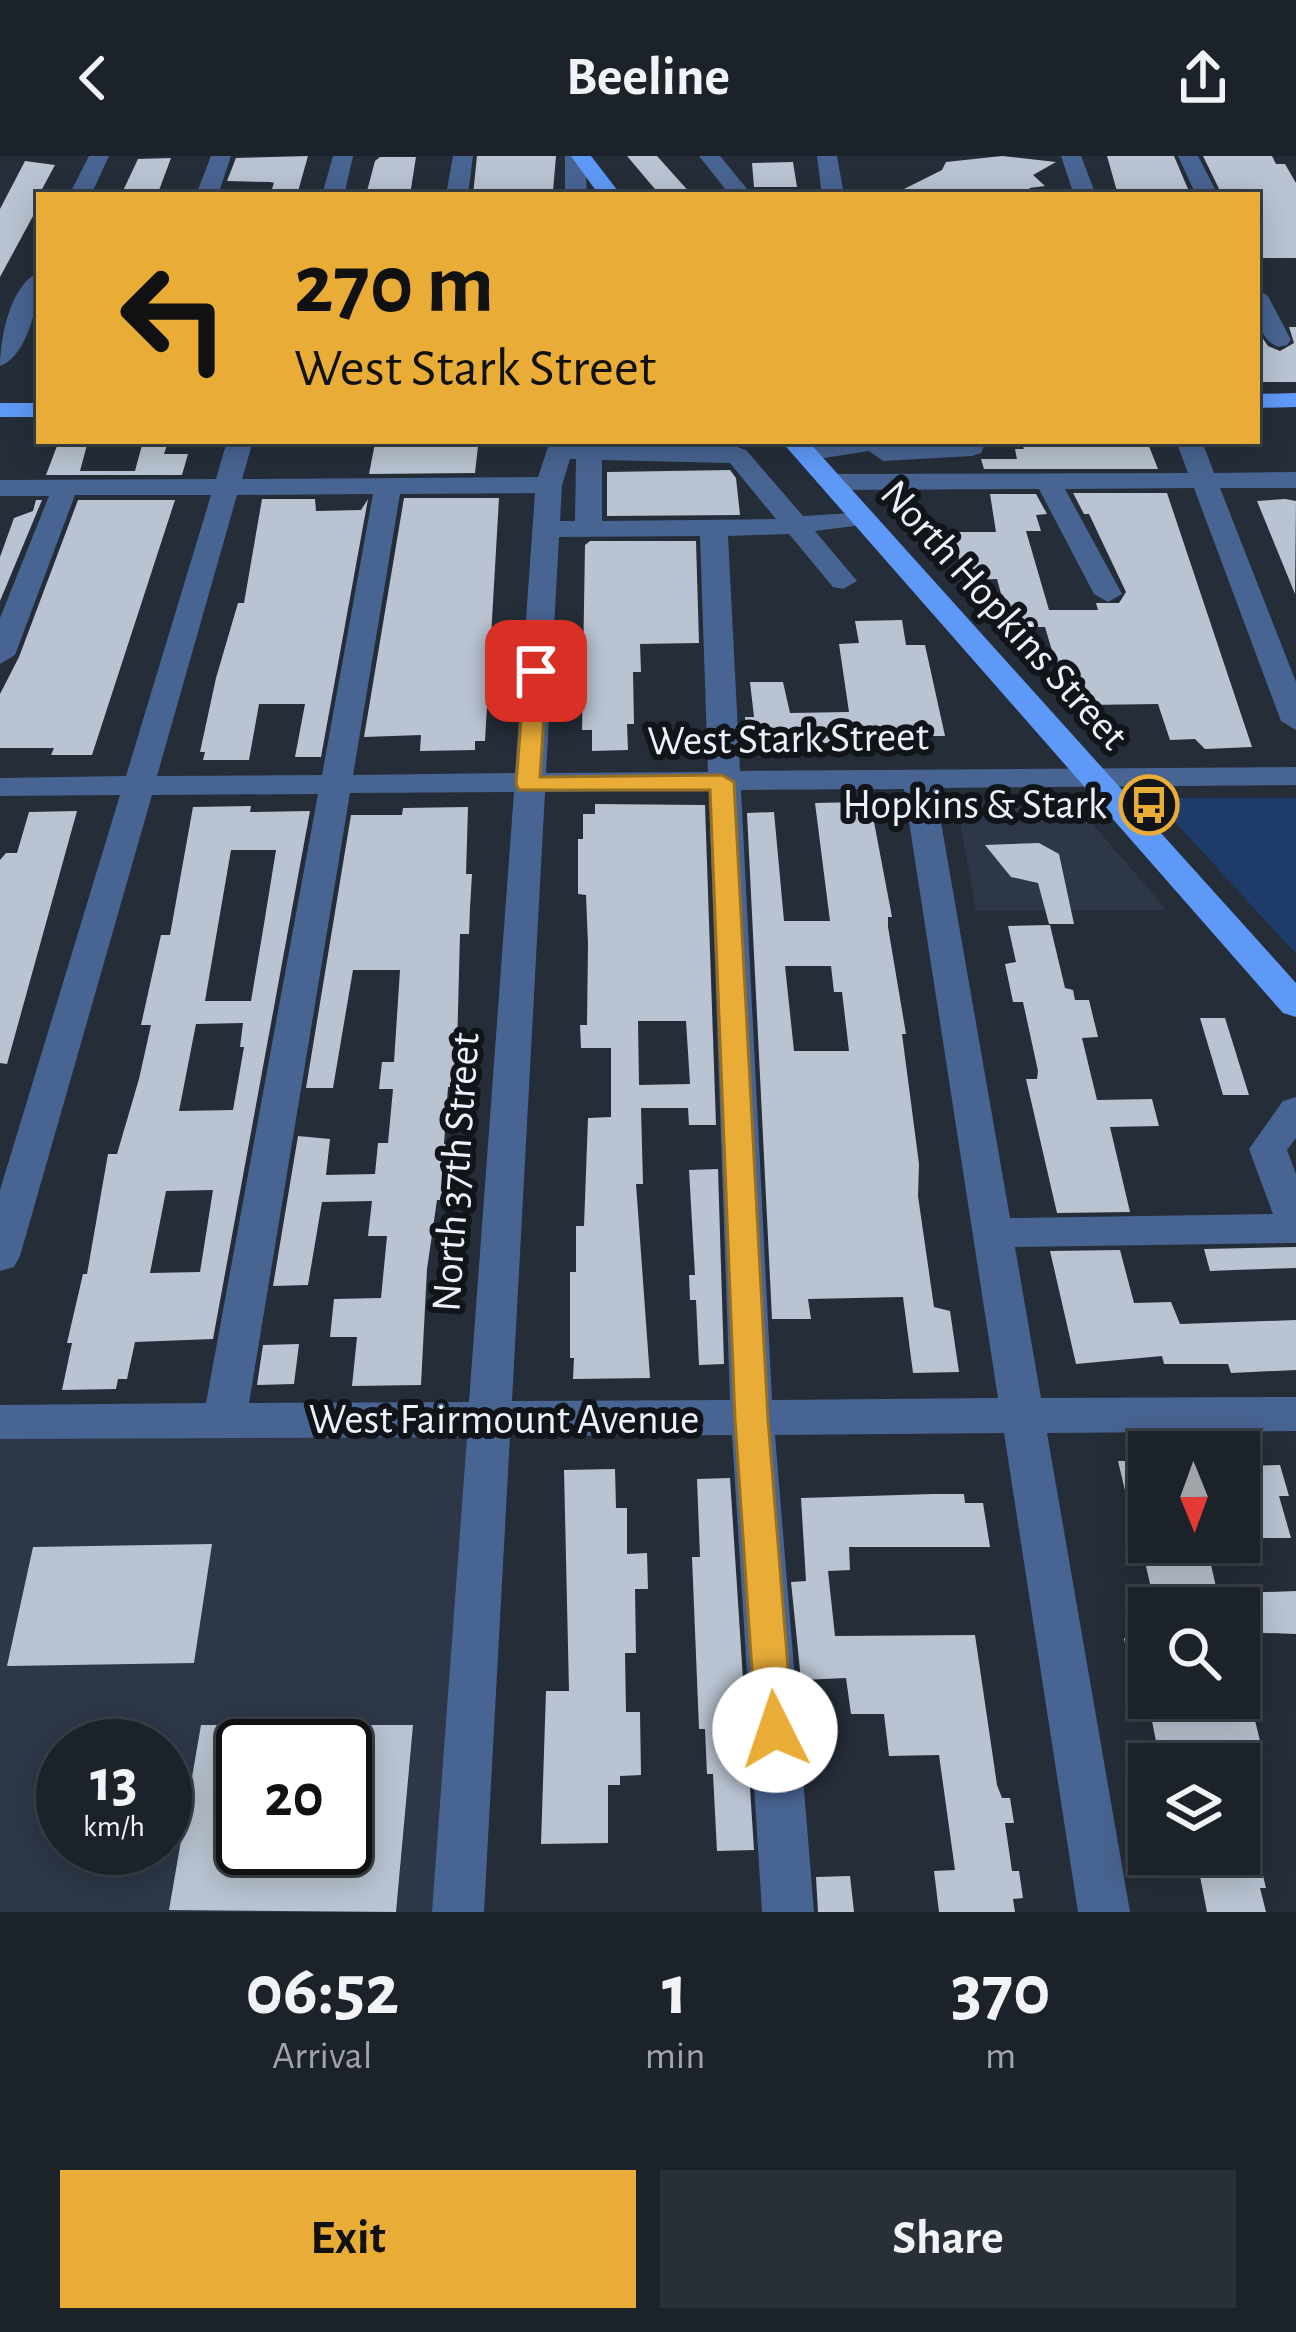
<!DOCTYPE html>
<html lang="en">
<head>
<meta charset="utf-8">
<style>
  :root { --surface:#1c222a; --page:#292f36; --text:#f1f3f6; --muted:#a0a4a8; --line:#3a3f47; --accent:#e8ac37 }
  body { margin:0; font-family:"Alegreya Sans",sans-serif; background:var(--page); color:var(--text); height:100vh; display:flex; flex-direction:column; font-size:45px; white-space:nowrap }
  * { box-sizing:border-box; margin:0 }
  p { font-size:39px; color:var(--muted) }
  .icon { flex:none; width:66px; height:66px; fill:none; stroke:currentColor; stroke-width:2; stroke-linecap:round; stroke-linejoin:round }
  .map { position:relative; height:1756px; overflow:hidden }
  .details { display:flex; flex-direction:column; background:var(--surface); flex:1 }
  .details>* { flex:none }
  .hud { position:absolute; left:36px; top:36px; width:1224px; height:252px; border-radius:0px; box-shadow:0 6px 30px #0003,0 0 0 3px var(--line); background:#e8ac37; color:#111; overflow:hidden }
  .needle { width:78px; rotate:179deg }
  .controls { position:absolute; left:1128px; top:1275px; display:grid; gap:24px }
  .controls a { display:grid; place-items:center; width:132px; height:132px; border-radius:0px; background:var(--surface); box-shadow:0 6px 30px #0003,0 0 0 3px var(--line); font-size:60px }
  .speed { position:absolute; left:36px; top:1563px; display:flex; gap:24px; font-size:60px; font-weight:700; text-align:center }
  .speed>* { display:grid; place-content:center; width:156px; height:156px; border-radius:50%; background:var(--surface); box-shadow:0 6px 30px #0003,0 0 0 3px var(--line); line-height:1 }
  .speed small { font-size:30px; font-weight:400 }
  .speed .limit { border:6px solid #111; border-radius:18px; background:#fff; color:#111 }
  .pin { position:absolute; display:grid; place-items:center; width:102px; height:102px; color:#fff; margin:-51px; border-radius:24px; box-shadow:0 6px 18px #0006 }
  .me { position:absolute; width:132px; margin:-66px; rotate:356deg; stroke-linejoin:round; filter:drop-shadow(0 0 9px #0008) }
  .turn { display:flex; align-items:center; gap:42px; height:252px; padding:0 60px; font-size:54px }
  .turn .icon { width:156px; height:156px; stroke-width:2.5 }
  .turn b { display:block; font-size:84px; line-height:102px }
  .eta { display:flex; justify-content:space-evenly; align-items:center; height:204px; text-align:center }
  .eta b { font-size:72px; font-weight:600; line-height:84px }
  .cta { display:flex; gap:24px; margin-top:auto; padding:24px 60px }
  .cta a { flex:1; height:138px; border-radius:0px; background:var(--accent); color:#111; font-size:48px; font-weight:600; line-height:138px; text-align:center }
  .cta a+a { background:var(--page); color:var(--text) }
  header { display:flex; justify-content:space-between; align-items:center; height:156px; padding:0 60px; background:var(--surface); font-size:54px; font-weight:600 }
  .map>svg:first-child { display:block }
</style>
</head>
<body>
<header><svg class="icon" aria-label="back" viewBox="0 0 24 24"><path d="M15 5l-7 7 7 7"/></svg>Beeline<svg class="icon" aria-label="share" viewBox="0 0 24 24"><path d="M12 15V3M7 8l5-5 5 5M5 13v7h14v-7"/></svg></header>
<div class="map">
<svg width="1296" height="1756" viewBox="0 0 1296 1756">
  <rect width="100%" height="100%" fill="#252d38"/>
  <g fill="#2d3747" fill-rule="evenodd">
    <path d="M956,643h115l96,111 -191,1z"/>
    <path d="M0,1266h489l-31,490h-458zM63,1590h102v102h-102zM243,1590h102v102h-102z"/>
  </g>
  <path fill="#1f3b69" d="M1153,642h143v156z"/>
  <g fill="#b9c3d1" fill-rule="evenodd">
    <path d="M308,0l-11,39h-27l4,-12 -4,-1 -43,-1 9,-23z"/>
    <path d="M477,0h79l-3,35 -80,4z"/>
    <path d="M627,0h30l35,39h-32z"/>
    <path d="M1002,0l54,6 -23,13 12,11 -16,2 8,7h-145l50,-25 4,-8z"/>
    <path d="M1107,0h67l14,33 -70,6z"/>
    <path d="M1203,0h69l4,8h9l11,19v75h-39v-63h-35z"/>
    <path d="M380,1h36l-6,38h-44l9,-34z"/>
    <path d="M171,2l-13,35 -37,2 17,-36z"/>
    <path d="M25,5l30,4 -14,26h5l-7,4v10l-39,72v-68z"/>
    <path d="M793,6l4,25h-43l-2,-24z"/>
    <path d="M1289,171h7v55h-39v-52l11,16 12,5 14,-8z"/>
    <path d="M1021,285h126l11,28h-174l-3,-10h36l-2,-10h9z"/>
    <path d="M375,287l103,3 -3,27 -106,1z"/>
    <path d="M87,289l-7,26h55l7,-26h25l-3,9h24l-6,21h-136l11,-29z"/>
    <path d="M730,314l6,8 4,37 -133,1v-44z"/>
    <path d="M1073,337h94l85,254 -47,2 -10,-10 -25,1 -12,-36 -71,1 -7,-25 -19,1 -16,-54h-35l-13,-48 -33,1 -11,-48h43l-6,-38h46l11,20 -11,1 5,16h-15l23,79h49l-2,-7h23l7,-11 -37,-78h-5z"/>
    <path d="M404,342h95l-14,243h-10v9l-55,1 1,-16 -57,2z"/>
    <path d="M262,343h53l1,12 45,-1 7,-11 -47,258h-26l10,-53h-46l-10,56h-46l2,-8h-5l16,-74 22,-75h6z"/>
    <path d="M1285,343l11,2 -1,93 -38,-93z"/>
    <path d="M36,344h6l-42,101v-44l14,-39 19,-7z"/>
    <path d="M78,344h97l-83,255h-41l3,-7h-54v-54l19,-37z"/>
    <path d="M590,385h106l3,102 -59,1 1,28h-8l1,52h-7l1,26 -36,1v-21h-10l3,-185z"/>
    <path d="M902,464l4,25h19l20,91h-82l1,7h-46l-11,-8 -60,7 -2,-25h9l-4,-35h33l7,31 59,-1 -10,-68 20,-1 -4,-22z"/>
    <path d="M863,646l8,4 21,111h-4v10l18,107h-4l17,130 -1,32 16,111 16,4 9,61 -46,1 -10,-76 -95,2 3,20h-39l-25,-506 27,-1 10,109h46l-15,-118zM785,810h46l3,26h8l7,59h-55z"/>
    <path d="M595,648l110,1 11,320h-27l-1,-17h-47l2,76h-7l14,194 -77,1 1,-21h-4v-86h6v-46h8l4,-108 23,-1v-69h-30l-1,-23h7l1,-81 -2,-49 -8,-1v-55h5v-25h12zM638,865h48l4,63 -51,1z"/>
    <path d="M251,650l-1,6 60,-1 -97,528 -78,3 -8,37h-9l-2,10 -54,1 10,-47h-5l16,-69h4l21,-120h9l22,-75 12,-54h-10l20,-90h9l23,-128zM231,694h45l-12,74 -13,77h-46zM243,867l-3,24h4l-11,63 -54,1 17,-87zM213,1034l-13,82 -50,1 16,-82z"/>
    <path d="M468,651l-2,67h6l-2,34 -1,26h-9l-4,153h-8l-4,57h8l-4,56h-11l-10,69 -6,116 -69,1 5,-49h-27l4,-38 47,-1 6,-62h-19l4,-35 -50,1 -14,83 -35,1 25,-150 32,3 -4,36 49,-1 3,-31h10l5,-54h-14l3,-27h12l6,-92h-47l-20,118h-27l45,-273h51l1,-7z"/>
    <path d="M77,655l-70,253 -7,-1v-203l6,-7h11l12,-41z"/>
    <path d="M1039,687l20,11 15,70h-25l-11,-41 -27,-6 -26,-32z"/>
    <path d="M1050,769l15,63 8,2 2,10h14l9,37 -16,1 15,62 55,-1 7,27 -49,1 20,85 -73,1 -31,-134h11l1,-8 -15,-69h-10l-8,-38 11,-2 -8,-36z"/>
    <path d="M1200,862h25l24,77h-26z"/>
    <path d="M718,1013l6,195 -25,1 -3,-65h-6l-1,-25h6l-6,-105z"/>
    <path d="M1296,1091v21l-62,2 -24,1 -6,-22z"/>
    <path d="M1120,1094l14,53 37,-1 9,22 116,-4v50l-65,3 -3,-9h-64l-2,-8 -86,8 -26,-113z"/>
    <path d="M299,1188l-5,40 -37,1 6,-40z"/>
    <path d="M1118,1305h31v37l-22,1z"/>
    <path d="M1280,1309l9,31h-10l12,42h-43l-9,-35 8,-1 -8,-36z"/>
    <path d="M615,1313l1,39h11v46l20,-1 1,36h-13l1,64h-11l1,59h14l1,63 -21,1v9h-12v58l-67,1 5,-153h23l-5,-221z"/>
    <path d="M730,1322l24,372 -37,1 -4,-77h-6l-2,-45h-6l-7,-172h8l-3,-78z"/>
    <path d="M933,1338h31l1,9h18l7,44h-141l1,23 -22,1 7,65 140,-1 22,150 5,13h8l4,25h-9l7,48h7l4,27 -10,1 2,13h-76l-5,-41 21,-1 -16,-115 -50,1 -5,-42h-33l-5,-36 -45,2 -10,-98 15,-1 -5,-83z"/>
    <path d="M1206,1387l10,44 -65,1 -10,-44z"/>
    <path d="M212,1388l-18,119 -187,3 26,-119z"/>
    <path d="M1296,1435v43l-57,-2v-39z"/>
    <path d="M1149,1453v61l-21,-15 -4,-16z"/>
    <path d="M1251,1548l11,45 -104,2 -9,-45z"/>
    <path d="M274,1562h29l-3,28h-31z"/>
    <path d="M201,1569h42v123h102v-123h68l-17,187 -227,-2z"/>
    <path d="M1238,1699h20l8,33h-6l6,24h-59l-11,-56z"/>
    <path d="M850,1720l4,36h-36l-2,-35z"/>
  </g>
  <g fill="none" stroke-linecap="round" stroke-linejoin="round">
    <g fill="#486492" fill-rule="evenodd">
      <path d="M89,0h20l-18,39h-22z"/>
      <path d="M211,0h20l-13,39h-22z"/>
      <path d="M333,0h20l-9,39h-22z"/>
      <path d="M453,0h20l-5,39h-22z"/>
      <path d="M565,0h20l2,39h-22z"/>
      <path d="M699,0h21l32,39h-22z"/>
      <path d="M817,0h20l7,39h-22z"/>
      <path d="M1061,0h20l15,39h-22z"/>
      <path d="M1178,0h20l20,39h-22z"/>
      <path d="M39,116c0,28 -10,83 -39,94 0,-28 10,-81 39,-94z"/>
      <path d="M1257,133l11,7 23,44 -4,5 -8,2c-23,-8 -22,-37 -22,-58z"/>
      <path d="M227,285h26l-11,38 296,-2 12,-36 187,6 9,3 57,66 67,-4 4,6 -4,6 -55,7 42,50 -14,8 -10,-2 -44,-53 -61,2 12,235 556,-4v18l-361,3 75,430 263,-4 -24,-65 34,-48 13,-4v41l-9,12 9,24v69l-281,4 26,151 255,-1v34l-249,2 83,479h-52l-74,-479 -229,2 39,477h-52l-30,-477 -222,1 -26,476h-52l35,-475 -467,2v-34l206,-2 112,-609 -166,1 -132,461 -6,11 -14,4v-81l120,-395 -120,1v-18l126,-2 85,-281h-136l-60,160 -15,9v-46l49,-122h-49v-16l216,-1zM570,303h6l-1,62h-15l2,-36zM602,304l128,3 46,56 -174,2zM535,337l-20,280 -162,2 47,-281zM373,338l-51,281 -165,1 80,-281zM700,380l8,236 -162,1 13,-236zM904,633l94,609 -226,2 -31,-610zM709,634l21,610 -218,1 33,-609zM514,636l-45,610 -220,1 101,-610z"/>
      <path d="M833,285h56l2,4 95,-4 -5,12 -9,3 -89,5 -14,-10 -64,10 -13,-8 4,-5z"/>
      <path d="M1176,285h26l12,32 82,-1v16h-76l76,194v48l-15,-9 -87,-233 -129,1 57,105 -14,8 -14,-8 -55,-105 -210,1 -13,-8 13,-8 359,-1z"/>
    </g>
    <g fill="#5f99f8" fill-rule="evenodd">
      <path d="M571,0h20l30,39h-22z"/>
      <path d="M1296,237v14l-39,1v-14z"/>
      <rect x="0" y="247" width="39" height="14"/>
      <path d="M781,285h27l488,542v34l-13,-4z"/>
    </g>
  </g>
  <path fill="#e8ac37" stroke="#977024" stroke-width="3" d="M536,508l11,7 -7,106 182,-2 12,7 34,637 25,311 -5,11 -13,5 -13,-5 -6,-11 -21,-311 -25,-629h-191l-3,-6 9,-113z"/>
  <defs>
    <symbol id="bus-ring" viewBox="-11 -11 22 22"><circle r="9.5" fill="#11151a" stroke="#e8ac37" stroke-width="1.5"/><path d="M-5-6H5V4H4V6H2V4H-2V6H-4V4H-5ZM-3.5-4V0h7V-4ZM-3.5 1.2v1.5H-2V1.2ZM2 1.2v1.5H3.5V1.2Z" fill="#e8ac37"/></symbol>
  </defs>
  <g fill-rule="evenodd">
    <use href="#bus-ring" x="1116" y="616" width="66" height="66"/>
  </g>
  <g text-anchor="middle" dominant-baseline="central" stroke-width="12" stroke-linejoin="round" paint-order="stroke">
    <g font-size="42" fill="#edf2fa" stroke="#11151a">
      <text transform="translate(1004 459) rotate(48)">North Hopkins Street</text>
      <text transform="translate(788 583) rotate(-1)">West Stark Street</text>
      <text transform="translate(456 1016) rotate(-86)">North 37th Street</text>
      <text x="504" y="1264">West Fairmount Avenue</text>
    </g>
    <g font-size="42" fill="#edf2fa" stroke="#11151a" text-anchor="end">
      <text x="1107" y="649">Hopkins &amp; Stark</text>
    </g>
  </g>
</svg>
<div class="controls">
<a><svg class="needle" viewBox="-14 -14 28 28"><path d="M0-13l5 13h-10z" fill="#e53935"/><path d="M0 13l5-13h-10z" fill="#a0a4a8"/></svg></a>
<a><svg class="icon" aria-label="search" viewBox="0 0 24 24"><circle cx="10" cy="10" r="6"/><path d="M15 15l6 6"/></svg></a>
<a><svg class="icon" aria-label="layers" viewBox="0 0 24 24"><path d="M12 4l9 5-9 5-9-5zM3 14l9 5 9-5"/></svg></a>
</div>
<div class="speed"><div>13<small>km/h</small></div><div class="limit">20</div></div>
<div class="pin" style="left:536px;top:515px;background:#d93025"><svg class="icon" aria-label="arrive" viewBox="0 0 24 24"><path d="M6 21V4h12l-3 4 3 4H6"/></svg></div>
<svg class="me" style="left:775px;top:1574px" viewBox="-20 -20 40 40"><circle r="19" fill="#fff"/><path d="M0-13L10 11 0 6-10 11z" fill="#e8ac37"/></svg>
<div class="hud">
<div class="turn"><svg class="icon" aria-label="left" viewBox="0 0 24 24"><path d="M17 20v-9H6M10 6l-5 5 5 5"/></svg><div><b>270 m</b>West Stark Street</div></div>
</div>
</div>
<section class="details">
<div class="eta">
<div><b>06:52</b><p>Arrival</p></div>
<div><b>1</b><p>min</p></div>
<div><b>370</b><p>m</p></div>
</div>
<div class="cta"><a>Exit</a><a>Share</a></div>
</section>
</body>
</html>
